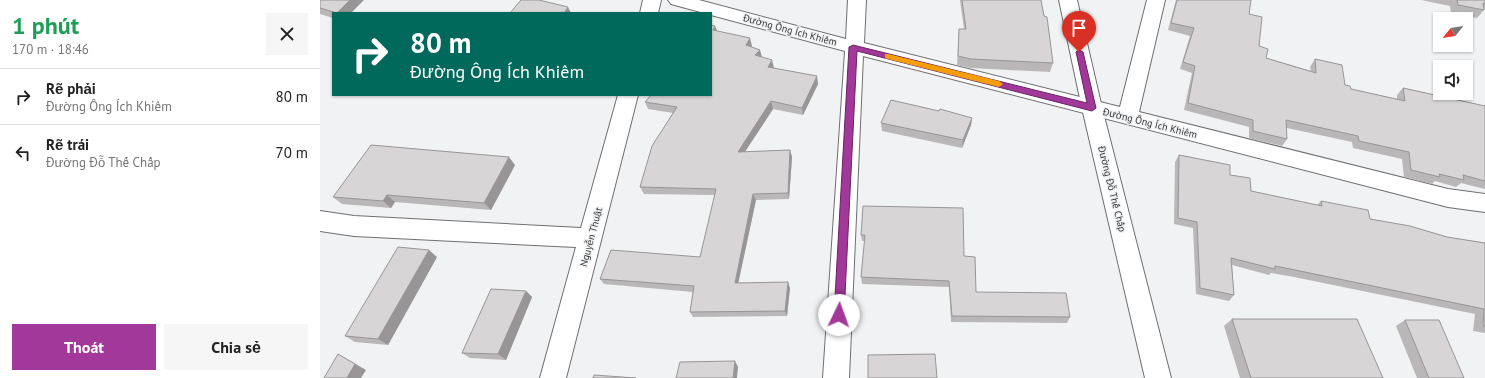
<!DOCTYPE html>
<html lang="vi">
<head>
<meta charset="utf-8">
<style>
  :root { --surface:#fff; --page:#f6f6f6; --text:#222; --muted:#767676; --line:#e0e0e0; --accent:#a1389a }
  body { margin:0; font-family:"PT Sans",sans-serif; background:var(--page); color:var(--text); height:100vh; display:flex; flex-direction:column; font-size:15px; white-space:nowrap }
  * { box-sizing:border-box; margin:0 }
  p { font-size:13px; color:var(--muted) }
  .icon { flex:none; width:22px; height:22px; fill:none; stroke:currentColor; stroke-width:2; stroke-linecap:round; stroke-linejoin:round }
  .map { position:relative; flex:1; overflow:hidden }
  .details { display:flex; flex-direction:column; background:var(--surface); width:320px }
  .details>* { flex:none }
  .top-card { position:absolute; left:12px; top:12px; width:380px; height:84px; border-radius:0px; box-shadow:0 1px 3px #0004; background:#00695c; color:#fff; overflow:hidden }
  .needle { width:26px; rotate:240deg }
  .fabs { position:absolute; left:1113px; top:12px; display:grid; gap:8px }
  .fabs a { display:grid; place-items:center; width:40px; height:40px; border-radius:0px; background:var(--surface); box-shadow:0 1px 3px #0004; font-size:20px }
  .pin { position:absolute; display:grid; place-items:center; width:34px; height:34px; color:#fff; margin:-41px -17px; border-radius:50% 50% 50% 0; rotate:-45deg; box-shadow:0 0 4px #0007 }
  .pin .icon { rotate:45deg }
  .me { position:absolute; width:44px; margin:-22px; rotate:3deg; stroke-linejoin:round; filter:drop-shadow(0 0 3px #0008) }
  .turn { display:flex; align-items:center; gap:14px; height:84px; padding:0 12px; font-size:18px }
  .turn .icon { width:52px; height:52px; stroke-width:2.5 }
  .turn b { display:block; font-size:28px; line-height:34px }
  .round { display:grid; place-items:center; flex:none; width:42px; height:42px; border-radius:0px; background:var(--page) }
  .headline { display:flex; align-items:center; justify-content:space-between; height:68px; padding:0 12px }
  h1 { font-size:24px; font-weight:600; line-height:30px; color:#1e9e55 }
  .button { display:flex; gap:8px; margin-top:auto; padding:8px 12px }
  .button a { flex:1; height:46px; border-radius:0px; background:var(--accent); color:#fff; font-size:16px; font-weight:600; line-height:46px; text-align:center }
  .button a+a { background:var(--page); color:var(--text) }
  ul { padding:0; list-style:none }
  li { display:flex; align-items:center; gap:12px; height:56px; padding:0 12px; border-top:1px solid var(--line) }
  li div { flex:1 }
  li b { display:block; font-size:15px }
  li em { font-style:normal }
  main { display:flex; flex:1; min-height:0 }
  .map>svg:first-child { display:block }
</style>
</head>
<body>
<main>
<section class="details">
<div class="headline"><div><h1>1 phút</h1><p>170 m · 18:46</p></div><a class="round"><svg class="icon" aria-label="close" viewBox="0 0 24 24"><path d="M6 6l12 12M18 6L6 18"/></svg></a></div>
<ul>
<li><svg class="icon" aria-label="right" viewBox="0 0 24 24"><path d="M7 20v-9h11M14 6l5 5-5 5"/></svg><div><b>Rẽ phải</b><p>Đường Ông Ích Khiêm</p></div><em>80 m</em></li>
<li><svg class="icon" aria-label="left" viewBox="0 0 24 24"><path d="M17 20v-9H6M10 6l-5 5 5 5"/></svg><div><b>Rẽ trái</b><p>Đường Đỗ Thế Chấp</p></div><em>70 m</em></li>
</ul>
<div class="button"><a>Thoát</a><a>Chia sẻ</a></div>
</section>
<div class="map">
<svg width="1165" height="378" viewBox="0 0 1165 378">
  <rect width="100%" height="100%" fill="#f1f2f4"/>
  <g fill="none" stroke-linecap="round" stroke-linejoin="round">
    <defs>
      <g id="minor">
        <path d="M323,0h18l-3,13h-18z"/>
        <path d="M348,0h31l147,39 2,-39h18l-2,43 256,64 27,-107h18l-26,112 309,77 37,5v18l-37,-5 -585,-151 -14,322h-26l22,-327 -134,-36v-2h-7l-33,-9z"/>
        <path d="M298,95h20l-72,283h-26l36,-131 -222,-11 -34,-5v-20l34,5 227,12z"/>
      </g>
      <path id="tertiary" d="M739,0h18l25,108 69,270h-26l-63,-270z"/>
    </defs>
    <use href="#minor" stroke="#6f6f71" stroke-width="2"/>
    <use href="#tertiary" stroke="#6f6f71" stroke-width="2"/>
    <use href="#minor" fill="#fff" fill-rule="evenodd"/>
    <use href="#tertiary" fill="#fff" fill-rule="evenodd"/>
  </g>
  <g fill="#bab7b8">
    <path d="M0,0l31,13h-18v5l-13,-4z"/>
    <path d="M640,0h81l12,63 -3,9 -80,-4 -13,-3 2,-36h5z"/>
    <path d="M856,0h75l-2,14 10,32 7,12 45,13 -1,-4 5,-8 36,30 46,10v-4l6,-7 82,18v83l-24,-6 -5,4 -21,-6 -3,3 -28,-7 -2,-18 -49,-11 -1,-6 -65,-14v11l-5,7 -33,-8v-11l-65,-17 8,-37 -12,-4 10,-33 -22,-6z"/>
    <path d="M1101,0h64v8l-1,2 -7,8 -26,-5 -1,-7z"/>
    <path d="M395,26l2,5 35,15 -1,1 11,10 12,11 44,16 -15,31 -30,-6 -28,43 45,-2 2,7 -3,42 -33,1 -18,83 52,5 -3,28 -94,1 -3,-5 3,-20 -89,-8 -4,-5 100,-22 15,-62 -71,-1 -4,-7 33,-74 -25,-4 -3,-7z"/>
    <path d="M619,111l33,7 -1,7 -9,23 -80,-17 -1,-8z"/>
    <path d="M859,155l51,20 21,16 66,14 4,-4 49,18 77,18 38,6v90l-12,-2 2,-17 -181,-37 -23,-4 -2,2 -37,-10 2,30 -5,6 -33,-7 -3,-66 -19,-4 1,-62z"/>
    <path d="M195,165l-24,45 -96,-8 -4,6 -49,-4 -9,-7z"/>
    <path d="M543,206l101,50 12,36 94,25 -3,6 -116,-1 -2,-35 -87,-3 -1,-7 4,-36h-3l-1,-6z"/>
    <path d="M117,257l-49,88 -33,-3 -10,-6z"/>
    <path d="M206,291l6,6 -26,63 -36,-2 -8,-5z"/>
    <path d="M912,319l151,59h-143l-16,-52z"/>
    <path d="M1085,320l59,58h-47l-21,-52z"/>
  </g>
  <g fill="#979596">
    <path d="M30,0h14l-13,13h-14z"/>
    <path d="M248,7l3,6h-7z"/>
    <path d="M395,26l3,7 -5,-3z"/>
    <path d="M430,38l2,8 -4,6 -2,-7z"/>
    <path d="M440,50l2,7 -7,-2z"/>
    <path d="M452,60l2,8 -6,-1z"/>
    <path d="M497,76l1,8 -15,31 -1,-7z"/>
    <path d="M451,101l2,8 -33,50 -2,-7z"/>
    <path d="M652,118l-1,7 -9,23 1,-8z"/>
    <path d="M470,150l2,7 -3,42 -1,-6z"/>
    <path d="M189,157l6,8 -24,45 -7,-7z"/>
    <path d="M433,194l3,6 -19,89 -2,-6z"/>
    <path d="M67,195l8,7 -4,6 -8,-7z"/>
    <path d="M109,250l8,7 -49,88 -10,-6z"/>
    <path d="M468,282l2,6 -3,28 -2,-5z"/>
    <path d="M206,291l6,6 -26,63 -8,-6z"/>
    <path d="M18,354l28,16 -5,8h-14z"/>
    <path d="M415,361l3,6 -1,11h-4z"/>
  </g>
  <g fill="#d8d5d6" stroke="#979596">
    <path d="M0,0h30l-13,13 -17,-5z"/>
    <path d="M201,0h18l29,7 -4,6h-54z"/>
    <path d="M642,0h79l3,16 3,1 6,46 -82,-4 -13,-3 1,-27h7z"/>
    <path d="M857,0h74l-2,14 13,3 -3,29 9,3 -2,9 50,15 -1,-14 27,6 3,20 5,1 1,3 54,12 -2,-13 82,18v75l-22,-6 1,5 -25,-6 1,3 -29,-7 -2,-18 -50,-11 -1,-5 -72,-16 1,19 -34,-8v-11l-65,-17 7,-37 -12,-4 11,-34 -23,-5z"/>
    <path d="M1137,0h28v4l-2,-1 1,7 -26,-5z"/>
    <path d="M391,25l4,1 -2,4 37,8 -4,7 14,5 -5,5 17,5 -4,7 49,9 -15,32 -31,-7 -33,51 52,-2 -2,43 -35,1 -18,89 53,-1 -3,29 -95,1 4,-26 -94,-7 11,-29 89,7 16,-68 -76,-2 12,-41 25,-39 -32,-5 6,-7h60z"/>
    <path d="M571,100l48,11 1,-2 32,9 -9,22 -82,-17z"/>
    <path d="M51,145l138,12 -25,46 -97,-8 -4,6 -50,-4z"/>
    <path d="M859,155l51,10v10l20,3 1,13 71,15 -1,-5 47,9 2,9 40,7 37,11 38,6v83h-2l1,-17 -184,-38 -25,-5v3l-44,-11 3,37 -34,-7 -3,-66 -19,-4z"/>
    <path d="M543,206l100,2 1,48 11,1 1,35 90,1 4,24 -118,-1 -3,-35 -88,-4 4,-42h-4z"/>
    <path d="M78,247l31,3 -51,89 -33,-3z"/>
    <path d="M171,289l35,2 -28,63 -36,-1z"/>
    <path d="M912,319h125l26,59h-132z"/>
    <path d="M1085,320h34l25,58h-35z"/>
    <path d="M18,354l17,10 -8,14h-23z"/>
    <path d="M615,354l2,24h-69v-23z"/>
    <path d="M415,361l-2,17h-57l4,-16z"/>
    <path d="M274,375l42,3h-43z"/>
  </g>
  <path fill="#a1389a" stroke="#692464" d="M533,45l234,58 -11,-51 3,-2 4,2 13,56 -4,3 -235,-60 -13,264 -1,3 -4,2 -4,-2 -1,-3 15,-268z"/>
  <path fill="#f59e0b" d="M565,54h3l111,27 4,3 -4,3 -111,-28 -3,-1z"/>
  <g text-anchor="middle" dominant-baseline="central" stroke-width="3" stroke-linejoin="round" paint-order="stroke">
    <g font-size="10" fill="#363738" stroke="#f1f2f4">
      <text transform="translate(470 30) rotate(15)">Đường Ông Ích Khiêm</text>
      <text transform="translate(830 123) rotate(14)">Đường Ông Ích Khiêm</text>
      <text transform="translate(792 189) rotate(76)">Đường Đỗ Thế Chấp</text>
      <text transform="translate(271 237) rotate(-75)">Nguyễn Thuật</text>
    </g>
  </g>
</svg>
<div class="fabs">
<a><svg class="needle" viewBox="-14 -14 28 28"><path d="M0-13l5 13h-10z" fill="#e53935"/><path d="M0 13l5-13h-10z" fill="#767676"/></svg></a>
<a><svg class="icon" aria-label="sound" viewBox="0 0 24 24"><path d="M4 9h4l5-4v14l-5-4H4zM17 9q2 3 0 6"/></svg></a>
</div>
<div class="pin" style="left:759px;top:52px;background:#d93025"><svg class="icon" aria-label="arrive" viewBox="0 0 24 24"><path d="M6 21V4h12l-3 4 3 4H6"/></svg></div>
<svg class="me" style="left:519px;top:315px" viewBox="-20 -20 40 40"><circle r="19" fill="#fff"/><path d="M0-13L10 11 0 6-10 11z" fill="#a1389a"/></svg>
<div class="top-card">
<div class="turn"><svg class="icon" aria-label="right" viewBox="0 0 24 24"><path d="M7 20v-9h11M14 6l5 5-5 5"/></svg><div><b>80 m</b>Đường Ông Ích Khiêm</div></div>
</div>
</div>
</main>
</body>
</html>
